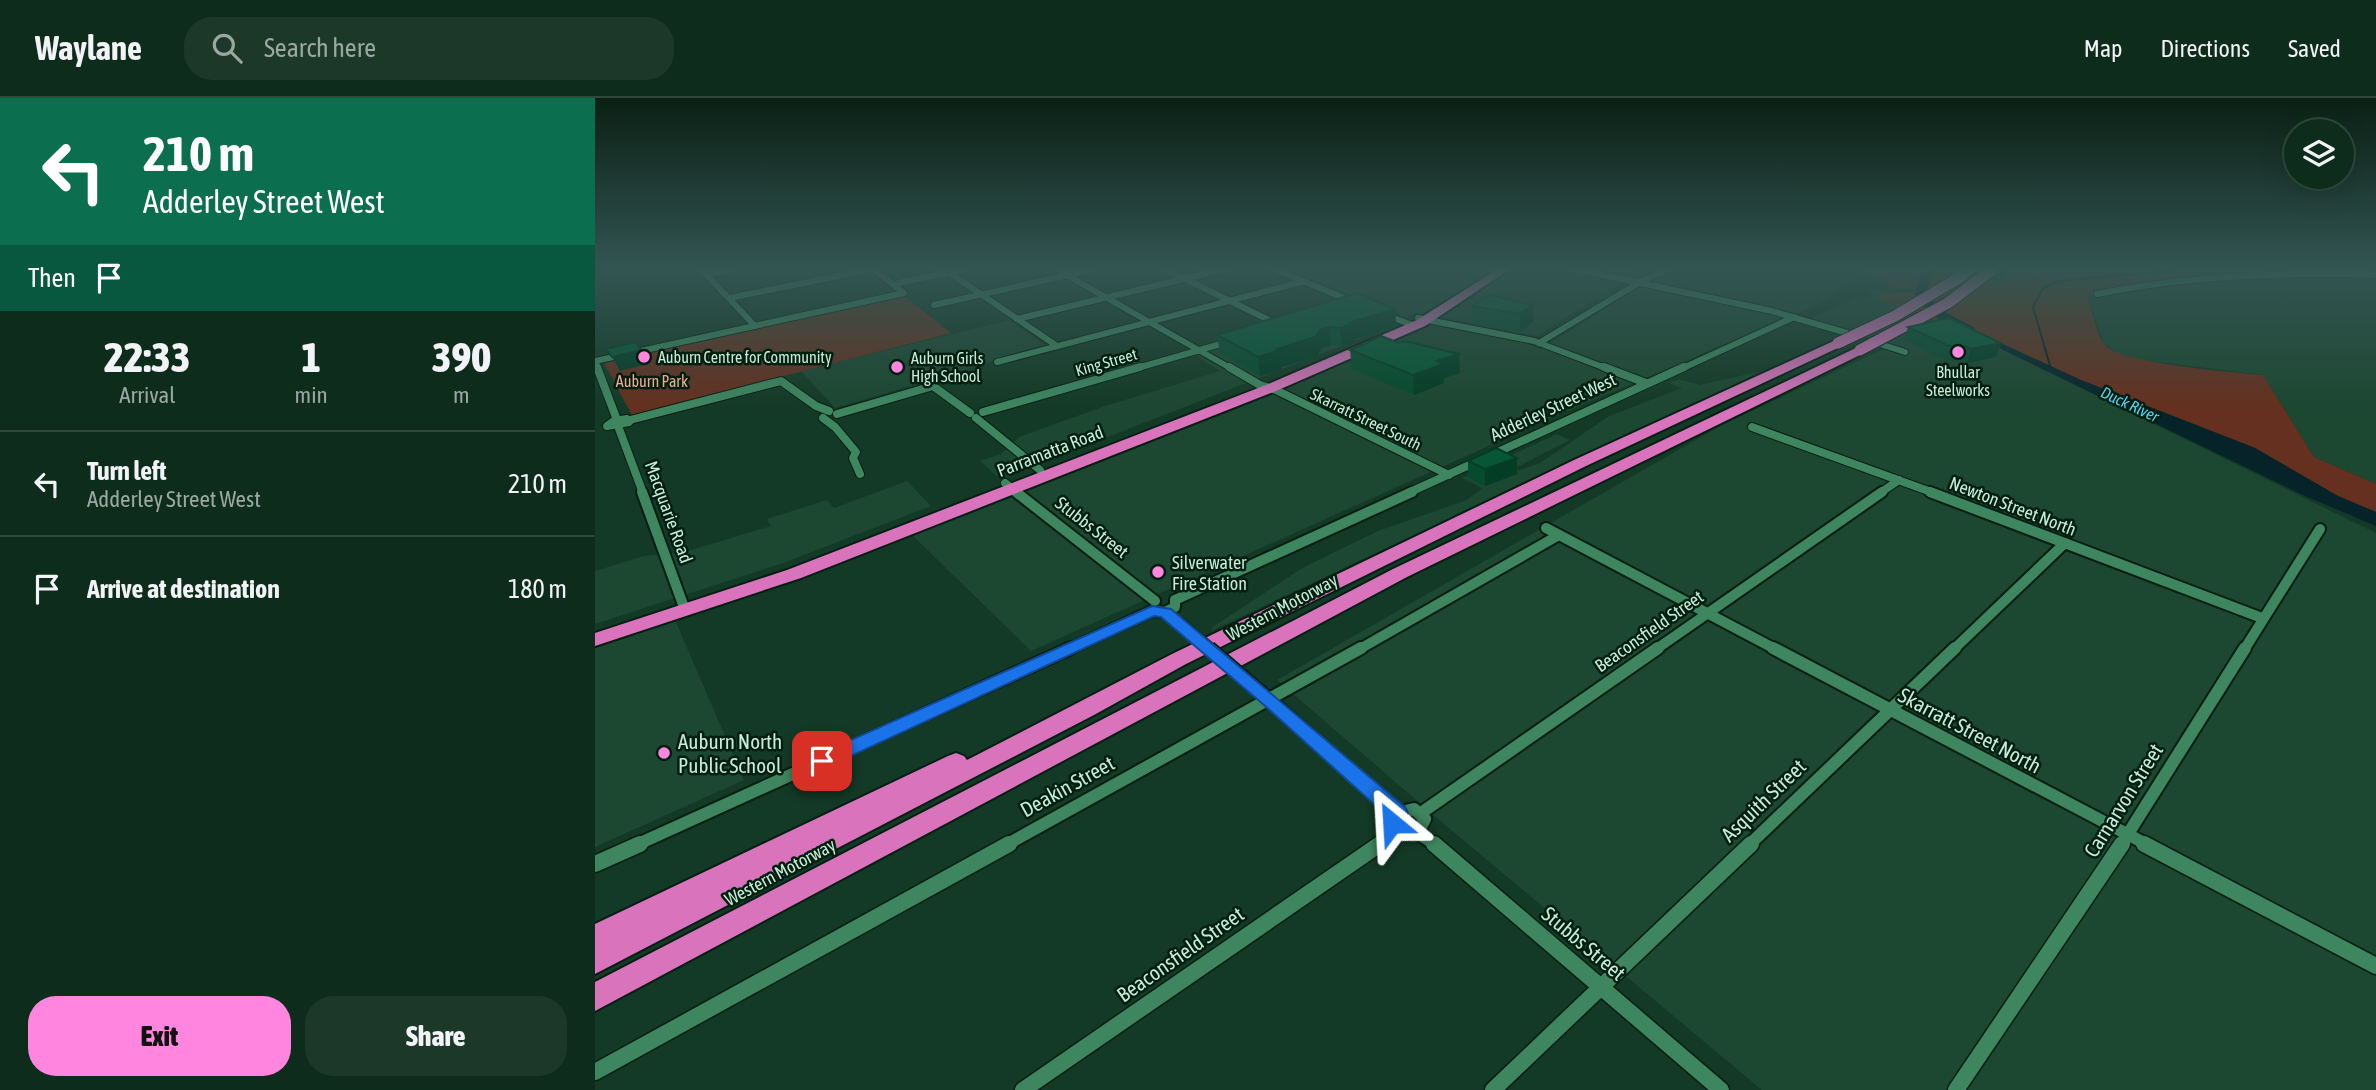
<!DOCTYPE html>
<html lang="en">
<head>
<meta charset="utf-8">
<style>
  :root { --surface:#0e2c1c; --page:#1c3829; --text:#f1f3f6; --muted:#9ba7a3; --line:#2e483b; --accent:#ff85de }
  body { margin:0; font-family:"Asap Condensed",sans-serif; background:var(--page); color:var(--text); height:100vh; display:flex; flex-direction:column; font-size:26px; white-space:nowrap }
  * { box-sizing:border-box; margin:0 }
  p { font-size:23px; color:var(--muted) }
  .icon { flex:none; width:38px; height:38px; fill:none; stroke:currentColor; stroke-width:2; stroke-linecap:round; stroke-linejoin:round }
  .map { position:relative; flex:1; overflow:hidden }
  .sheet { display:flex; flex-direction:column; background:var(--surface); width:595px }
  .sheet>* { flex:none }
  .top-card { background:#0b6e4f; color:#fff; overflow:hidden }
  .tools { position:absolute; left:1689px; top:21px; display:grid; gap:14px }
  .tools a { display:grid; place-items:center; width:70px; height:70px; border-radius:50%; background:var(--surface); box-shadow:0 7px 28px #0002,0 0 0 2px var(--line); font-size:35px }
  .pin { position:absolute; display:grid; place-items:center; width:60px; height:60px; color:#fff; margin:-30px; border-radius:14px; box-shadow:0 4px 10px #0006 }
  .me { position:absolute; width:77px; margin:-38px; rotate:333deg; stroke-linejoin:round; filter:drop-shadow(0 0 5px #0008) }
  .turn { display:flex; align-items:center; gap:24px; height:147px; padding:0 28px; font-size:32px }
  .turn .icon { width:91px; height:91px; stroke-width:2.5 }
  .turn b { display:block; font-size:49px; line-height:60px }
  .then { display:flex; align-items:center; height:66px; padding:0 28px; background:#0003; gap:14px; font-size:26px }
  .eta { display:flex; justify-content:space-evenly; align-items:center; height:119px; text-align:center }
  .eta b { font-size:42px; font-weight:800; line-height:49px }
  .primary-button { display:flex; gap:14px; margin-top:auto; padding:14px 28px }
  .primary-button a { flex:1; height:80px; border-radius:28px; background:var(--accent); color:#111; font-size:28px; font-weight:800; line-height:80px; text-align:center }
  .primary-button a+a { background:var(--page); color:var(--text) }
  ul { padding:0; list-style:none }
  li { display:flex; align-items:center; gap:21px; height:105px; padding:0 28px; border-top:2px solid var(--line) }
  li div { flex:1 }
  li b { display:block; font-size:26px }
  li em { font-style:normal }
  header { display:flex; align-items:center; gap:42px; box-sizing:border-box; height:98px; padding:0 35px; background:var(--surface); border-bottom:2px solid var(--line) }
  header strong { font-size:33px }
  nav { display:flex; gap:38px; margin-inline-start:auto; font-size:24px }
  .search { width:490px; height:63px; background:var(--page); display:flex; align-items:center; gap:18px; box-sizing:border-box; padding:0 24px; border-radius:28px; color:var(--muted); font-size:26px }
  main { display:flex; flex:1; min-height:0 }
  .map>svg:first-child { display:block }
</style>
</head>
<body>
<header>
<strong>Waylane</strong>
<div class="search"><svg class="icon" aria-label="search" viewBox="0 0 24 24"><circle cx="10" cy="10" r="6"/><path d="M15 15l6 6"/></svg>Search here</div>
<nav><a>Map</a><a>Directions</a><a>Saved</a></nav>
</header>
<main>
<section class="sheet">
<div class="top-card">
<div class="turn"><svg class="icon" aria-label="left" viewBox="0 0 24 24"><path d="M17 20v-9H6M10 6l-5 5 5 5"/></svg><div><b>210 m</b>Adderley Street West</div></div>
<div class="then">Then<svg class="icon" aria-label="arrive" viewBox="0 0 24 24"><path d="M6 21V4h12l-3 4 3 4H6"/></svg></div>
</div>
<div class="eta">
<div><b>22:33</b><p>Arrival</p></div>
<div><b>1</b><p>min</p></div>
<div><b>390</b><p>m</p></div>
</div>
<ul>
<li><svg class="icon" aria-label="left" viewBox="0 0 24 24"><path d="M17 20v-9H6M10 6l-5 5 5 5"/></svg><div><b>Turn left</b><p>Adderley Street West</p></div><em>210 m</em></li>
<li><svg class="icon" aria-label="arrive" viewBox="0 0 24 24"><path d="M6 21V4h12l-3 4 3 4H6"/></svg><div><b>Arrive at destination</b></div><em>180 m</em></li>
</ul>
<div class="primary-button"><a>Exit</a><a>Share</a></div>
</section>
<div class="map">
<svg width="1781" height="992" viewBox="0 0 1781 992">
  <rect width="100%" height="100%" fill="#133a26"/>
  <g fill="#1c4731">
    <path d="M692,171h368l-33,14 -86,53 -118,-23 -13,4z"/>
    <path d="M1085,171h193l-54,35 -270,115 -518,232 -120,-117 375,-148 142,-62 95,19 18,6 99,-62z"/>
    <path d="M1722,171l59,4v211l-62,-27 -51,-82 -122,-15 -23,-7 -14,-9 -17,-51 3,-3 15,-3z"/>
    <path d="M1274,192l25,1 -10,2 -3,6 65,23 430,211v557h-614l-318,-266 -167,-144 443,-254 172,-81 -81,-27 47,-21 15,1z"/>
    <path d="M759,210l28,22 -382,149 -20,-18 21,-7 18,-17 86,-31 115,-35 -25,-16z"/>
    <path d="M415,222l36,26 -211,62 -34,-37z"/>
    <path d="M1167,273l-549,259 -2,-2 93,-61 74,-36 89,-31 15,-12 -20,-10 95,-44 13,6 -55,28 4,2 21,-7 69,-47 73,-28 -13,-5 9,-4 22,6z"/>
    <path d="M312,383l24,25 -148,57 -188,61v-53l49,-15 44,-5 83,-25 -4,-7 60,-19 7,8z"/>
    <path d="M80,522l69,160 -149,67v-200z"/>
  </g>
  <g fill="#65301f">
    <path d="M1267,171h102l34,12 14,-12c19,0 37,3 55,0h309v4l-92,-3 -179,17 -15,3 -3,4c4,12 10,42 18,51 17,19 128,27 158,30l51,82 62,27v28l-38,-16 -83,-48 -174,-68 -132,-61 -12,2 -56,-22 -3,-5 34,-2 1,-3 -23,-1 -3,-7 -13,-4z"/>
    <path d="M309,198l47,37 -319,82 -28,-52z"/>
  </g>
  <path fill="#06232a" d="M1353,221l133,61 174,68 83,48 38,16v14l-73,-31 -357,-173z"/>
  <g fill="none" stroke-linecap="round" stroke-linejoin="round">
    <g stroke="#06232a" stroke-width="2">
      <path d="M1777,171h4"/>
      <path d="M1456,271l-18,-62 10,-19 16,-7 128,-12"/>
    </g>
    <path fill="#06232a" fill-rule="evenodd" d="M1332,171h14l-10,7 -5,18 21,19 28,15v6c-21,3 -47,-23 -59,-37l-2,-3 6,-20z"/>
    <defs>
      <g id="street-far4">
        <path d="M106,171l54,57"/>
        <path d="M349,171l113,77"/>
        <path d="M461,171l176,100"/>
        <path d="M570,171l114,56"/>
        <path d="M679,171l82,34"/>
        <path d="M980,171l197,42 75,22"/>
        <path d="M111,176l27,-5"/>
        <path d="M298,186l73,-15"/>
        <path d="M1502,196c91,-19 186,-22 279,-19"/>
        <path d="M134,200l144,-29"/>
        <path d="M339,207l161,-36"/>
        <path d="M788,216l32,12"/>
        <path d="M823,220l116,23 74,28"/>
        <path d="M422,221l208,-50"/>
        <path d="M944,245l101,-61 29,-13"/>
        <path d="M1288,247l22,7"/>
        <path d="M0,263l309,-68 -31,-24"/>
        <path d="M0,264l3,7"/>
        <path d="M402,264l308,-81"/>
        <path d="M539,271l97,-28"/>
        <path d="M1086,271l113,-52"/>
      </g>
      <g id="street-far3">
        <path d="M2,269l20,53"/>
        <path d="M634,269l31,18 16,5 173,85"/>
        <path d="M1009,269l42,16"/>
        <path d="M388,314l157,-45"/>
        <path d="M242,316l96,-28 37,27"/>
        <path d="M228,320l12,9 21,25 -3,6 7,16"/>
        <path d="M381,320l64,52"/>
        <path d="M32,321l2,3 -22,4 7,-5z"/>
        <path d="M35,322l151,-39 35,25 13,5"/>
        <path d="M23,328l25,67"/>
        <path d="M1157,329l182,66"/>
        <path d="M410,385l13,10"/>
        <path d="M813,395l276,-126"/>
        <path d="M1285,395l19,-13"/>
      </g>
      <g id="street-far2">
        <path d="M47,394l43,118"/>
        <path d="M421,394l139,109"/>
        <path d="M1335,394l332,126"/>
        <path d="M951,430l231,122"/>
        <path d="M580,502l237,-108"/>
        <path d="M557,513l13,1 10,-5v-7"/>
        <path d="M472,552l85,-39"/>
        <path d="M763,552l201,-115"/>
        <path d="M1060,552l227,-158"/>
        <path d="M1358,552l112,-107"/>
        <path d="M1649,552l76,-121"/>
      </g>
      <g id="street-far1">
        <path d="M1178,550l375,197"/>
        <path d="M662,591l140,124"/>
        <path d="M819,711l11,10 -5,10 -12,5 -12,-5 -3,-6 4,-10z"/>
        <path d="M826,715l237,-165"/>
        <path d="M821,734l20,13"/>
        <path d="M41,747l435,-197"/>
        <path d="M411,747l355,-197"/>
        <path d="M782,747l21,-14"/>
        <path d="M1154,747l206,-197"/>
        <path d="M1526,747l124,-197"/>
      </g>
      <g id="street">
        <path d="M839,746l287,246"/>
        <path d="M1549,746l232,122"/>
        <path d="M0,766l45,-20"/>
        <path d="M0,974l414,-228"/>
        <path d="M428,992l357,-246"/>
        <path d="M898,992l258,-246"/>
        <path d="M1361,992l166,-246"/>
      </g>
      <g id="highway">
        <path d="M903,171h12l-85,57 -149,65 -475,187 -206,68v-13l192,-63 479,-185 151,-65z"/>
        <path d="M1373,171h12l-14,9h-8v-4z"/>
        <path d="M1243,241l4,1v6l-256,120 -400,198 -92,51 -499,259v-50l353,-168 8,-3 8,3 3,4 205,-106 402,-194z"/>
        <path d="M1265,248l4,1v6l-457,224 -812,434v-29l798,-413z"/>
      </g>
    </defs>
    <use href="#street-far4" stroke="#071e12" stroke-width="8"/>
    <use href="#street-far3" stroke="#071e12" stroke-width="10"/>
    <use href="#street-far2" stroke="#071e12" stroke-width="14"/>
    <use href="#street-far1" stroke="#071e12" stroke-width="16"/>
    <use href="#street" stroke="#071e12" stroke-width="19"/>
    <use href="#highway" stroke="#071e12" stroke-width="4"/>
    <use href="#street-far4" stroke="#3e8660" stroke-width="6"/>
    <use href="#street-far3" stroke="#3e8660" stroke-width="8"/>
    <use href="#street-far2" stroke="#3e8660" stroke-width="10"/>
    <use href="#street-far1" stroke="#3e8660" stroke-width="12"/>
    <use href="#street" stroke="#3e8660" stroke-width="16"/>
    <use href="#highway" fill="#d873bc" fill-rule="evenodd"/>
    <defs>
      <path id="street-bridge-far1" d="M583,524l33,28"/>
      <path id="street-bridge" d="M614,550l48,41"/>
      <g id="highway-bridge">
        <path d="M1243,245l57,-27 67,-40"/>
        <path d="M1265,252l88,-47 45,-34"/>
      </g>
    </defs>
    <use href="#street-bridge-far1" stroke="#071e12" stroke-width="14" stroke-linecap="butt"/>
    <use href="#street-bridge" stroke="#071e12" stroke-width="16" stroke-linecap="butt"/>
    <use href="#highway-bridge" stroke="#071e12" stroke-width="13" stroke-linecap="butt"/>
    <use href="#street-bridge-far1" stroke="#3e8660" stroke-width="10"/>
    <use href="#street-bridge" stroke="#3e8660" stroke-width="12"/>
    <use href="#highway-bridge" stroke="#d873bc" stroke-width="11"/>
  </g>
  <g fill="#054b2e">
    <path d="M999,171h63l-19,8z"/>
    <path d="M938,207v17l-13,10 -48,-9v-17z"/>
    <path d="M800,211l1,17 -41,13v2l-13,5 -11,-1 -9,3 -5,8 -35,11v2l-22,7 -40,-23 -3,-18z"/>
    <path d="M1313,229l93,16 -5,14 -29,6 -8,-3h-14l-41,-20z"/>
    <path d="M755,252l110,23 -16,5v5l-30,12 -62,-26z"/>
    <path d="M922,360v16l-32,12 -17,-9v-16z"/>
  </g>
  <g fill="#043d26">
    <path d="M1044,171h18l-19,8z"/>
    <path d="M938,207v17l-13,10v-18z"/>
    <path d="M800,211l1,17 -41,13v2l-13,5 -2,-18 11,-6z"/>
    <path d="M735,229l1,18 -9,3 -5,8 -35,11v2l-22,7 -2,-19 62,-27z"/>
    <path d="M1406,245l-5,14 -29,6 4,-14z"/>
    <path d="M46,252l7,14 -28,7 -8,-14z"/>
    <path d="M864,256l1,19 -16,5v5l-30,12 -1,-20 24,-14z"/>
    <path d="M922,360v16l-32,12v-17z"/>
  </g>
  <g fill="#065736" stroke="#043d26" stroke-width="2">
    <path d="M762,195l38,16 -44,13 3,1 -14,5 -10,-1 -10,3 -5,7 -38,12 3,1 -22,7 -41,-22z"/>
    <path d="M895,197l43,10 -13,9 -48,-8z"/>
    <path d="M1353,220l53,25 -30,6 -8,-3h-14l-41,-19z"/>
    <path d="M786,238l18,7 6,-2 54,13 -22,7 7,3 -31,11 -63,-25z"/>
    <path d="M41,244l5,8 -29,7 -6,-8z"/>
    <path d="M901,350l21,10 -32,11 -17,-8z"/>
  </g>
  <linearGradient id="sky" x2="0" y2="1"><stop stop-color="#0a2015"/><stop offset="0.55" stop-color="#335552"/><stop offset="1" stop-color="#335552" stop-opacity="0"/></linearGradient>
  <rect width="1781" height="310" fill="url(#sky)"/>
  <path fill="#1a73e8" stroke="#114b97" stroke-width="2" d="M557,508l19,3 234,198 3,6 -8,16 -8,2 -7,-2 -3,-6 4,-8 -122,-110 -103,-88 -7,-1 -325,150h-14l-3,-5 3,-5z"/>
  <g fill="#ff85de" stroke="#011f10" stroke-width="2.5">
    <circle cx="1363" cy="254" r="7"/>
    <circle cx="49" cy="259" r="7"/>
    <circle cx="302" cy="269" r="7"/>
    <circle cx="563" cy="474" r="7"/>
    <circle cx="69" cy="655" r="7"/>
  </g>
  <g text-anchor="middle" dominant-baseline="central" stroke-width="5" stroke-linejoin="round" paint-order="stroke">
    <g font-size="16" fill="#c8ebd5" stroke="#011f10" text-anchor="start">
      <text x="63" y="259">Auburn Centre for Community</text>
      <text x="316" y="260">Auburn Girls<tspan x="316" dy="18">High School</tspan></text>
      <text x="1363" y="274" text-anchor="middle">Bhullar<tspan x="1363" dy="18">Steelworks</tspan></text>
    </g>
    <g font-size="16" fill="#c8ebd5" stroke="#011f10">
      <text transform="translate(511 264) rotate(-16)">King Street</text>
      <text transform="translate(771 321) rotate(26)">Skarratt Street South</text>
    </g>
    <g font-size="16" fill="#f5a890" stroke="#011f10">
      <text x="57" y="283">Auburn Park</text>
    </g>
    <g font-size="16" font-style="italic" fill="#52d4f6" stroke="#011f10">
      <text transform="translate(1535 306) rotate(25)">Duck River</text>
    </g>
    <g font-size="18" fill="#c8ebd5" stroke="#011f10">
      <text transform="translate(958 309) rotate(-25)">Adderley Street West</text>
      <text transform="translate(455 353) rotate(-21)">Parramatta Road</text>
      <text transform="translate(1418 408) rotate(21)">Newton Street North</text>
      <text transform="translate(74 414) rotate(70)">Macquarie Road</text>
      <text transform="translate(497 429) rotate(38)">Stubbs Street</text>
      <text transform="translate(687 509) rotate(-28)">Western Motorway</text>
      <text transform="translate(1054 533) rotate(-35)">Beaconsfield Street</text>
      <text transform="translate(185 774) rotate(-28)">Western Motorway</text>
    </g>
    <g font-size="18" fill="#c8ebd5" stroke="#011f10" text-anchor="start">
      <text x="577" y="464">Silverwater<tspan x="577" dy="21">Fire Station</tspan></text>
    </g>
    <g font-size="21" fill="#c8ebd5" stroke="#011f10">
      <text transform="translate(1375 632) rotate(28)">Skarratt Street North</text>
      <text transform="translate(472 688) rotate(-29)">Deakin Street</text>
      <text transform="translate(1168 702) rotate(-44)">Asquith Street</text>
      <text transform="translate(1528 702) rotate(-58)">Carnarvon Street</text>
      <text transform="translate(989 845) rotate(40)">Stubbs Street</text>
      <text transform="translate(585 856) rotate(-35)">Beaconsfield Street</text>
    </g>
    <g font-size="21" fill="#c8ebd5" stroke="#011f10" text-anchor="start">
      <text x="83" y="643">Auburn North<tspan x="83" dy="24">Public School</tspan></text>
    </g>
  </g>
</svg>
<div class="tools">
<a><svg class="icon" aria-label="layers" viewBox="0 0 24 24"><path d="M12 4l9 5-9 5-9-5zM3 14l9 5 9-5"/></svg></a>
</div>
<div class="pin" style="left:227px;top:663px;background:#d93025"><svg class="icon" aria-label="arrive" viewBox="0 0 24 24"><path d="M6 21V4h12l-3 4 3 4H6"/></svg></div>
<svg class="me" style="left:797px;top:725px" viewBox="-20 -20 40 40"><path d="M0-17L14 15 0 8-14 15z" fill="#1a73e8" stroke="#fff" stroke-width="4"/></svg>
</div>
</main>
</body>
</html>
